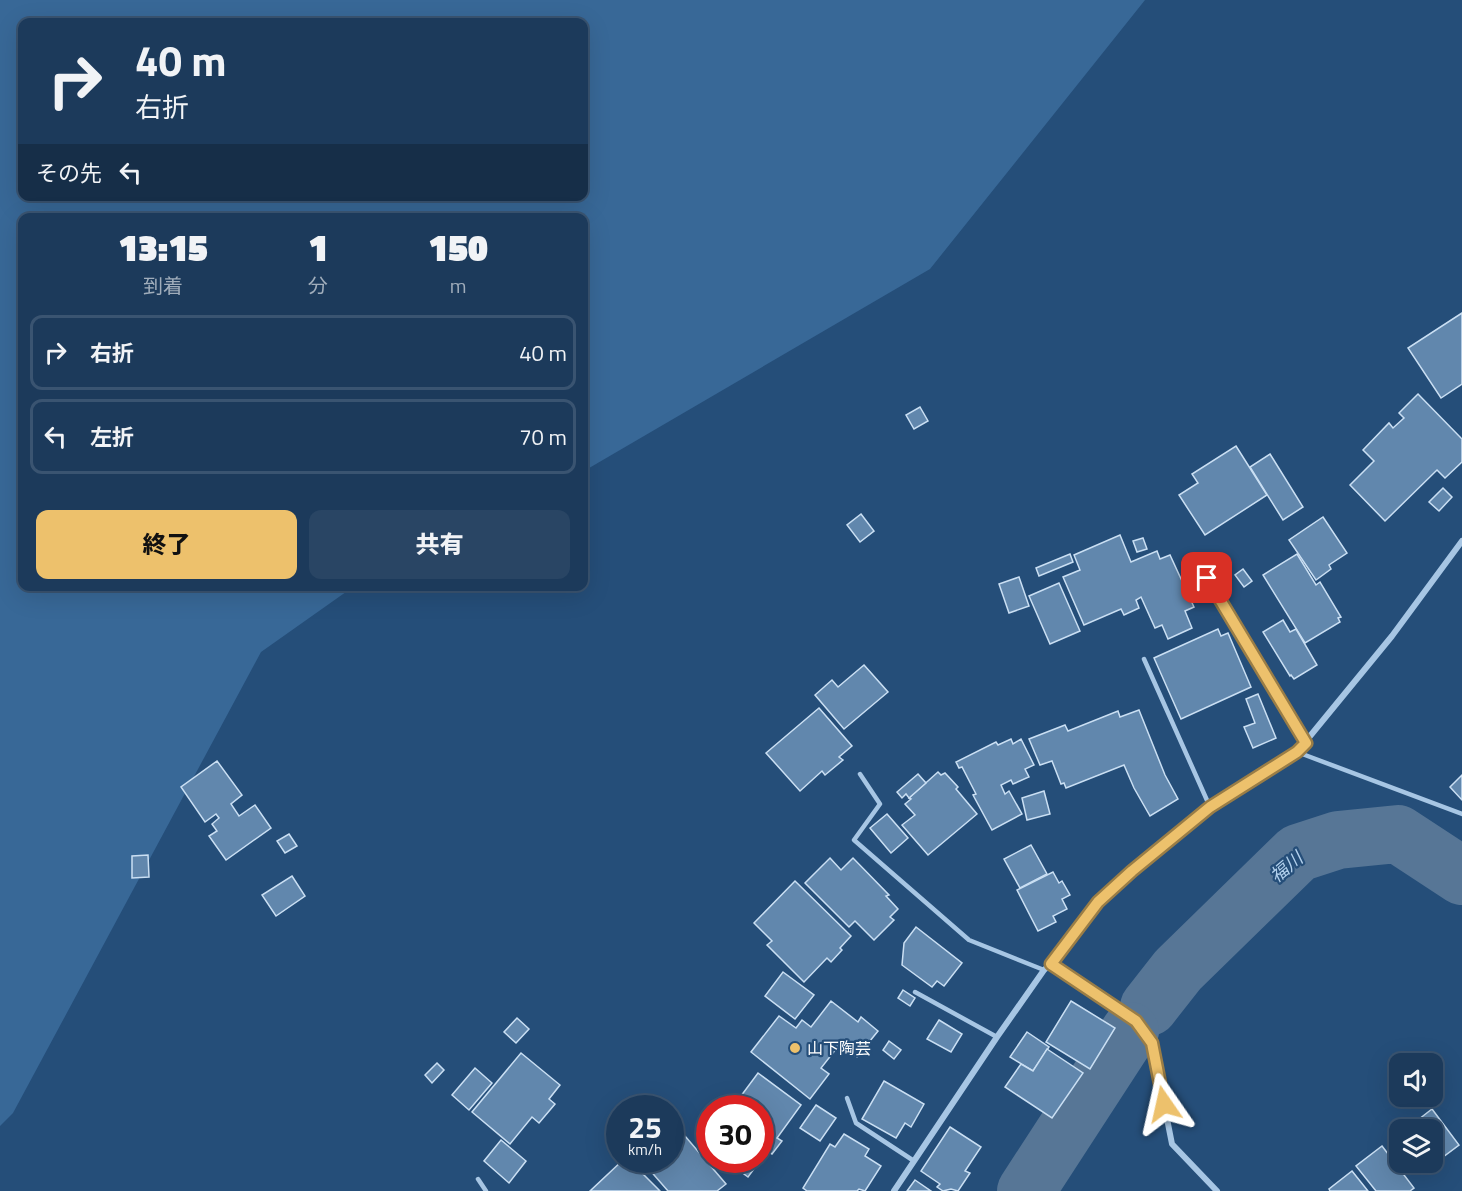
<!DOCTYPE html>
<html lang="ja">
<head>
<meta charset="utf-8">
<style>
  :root { --surface:#1c3a5b; --page:#294564; --text:#f1f3f6; --muted:#a0adbb; --line:#3a5471; --accent:#edc16c }
  body { margin:0; font-family:"Titillium Web","Noto Sans JP",sans-serif; background:var(--page); color:var(--text); height:100vh; display:flex; flex-direction:column; font-size:22px; white-space:nowrap }
  * { box-sizing:border-box; margin:0 }
  p { font-size:20px; color:var(--muted) }
  .icon { flex:none; width:33px; height:33px; fill:none; stroke:currentColor; stroke-width:2; stroke-linecap:round; stroke-linejoin:round }
  .map { position:relative; flex:1; overflow:hidden }
  .sheet { position:absolute; left:18px; top:213px; width:570px; height:378px; display:flex; flex-direction:column; background:var(--surface); border-radius:12px; box-shadow:0 6px 24px #0002,0 0 0 2px var(--line) }
  .sheet>* { flex:none }
  .hud { position:absolute; left:18px; top:18px; width:570px; height:183px; border-radius:12px; box-shadow:0 6px 24px #0002,0 0 0 2px var(--line); background:#1c3a5b; color:var(--text); overflow:hidden }
  .controls { position:absolute; left:1389px; top:1053px; display:grid; gap:12px }
  .controls a { display:grid; place-items:center; width:54px; height:54px; border-radius:12px; background:var(--surface); box-shadow:0 6px 24px #0002,0 0 0 2px var(--line); font-size:30px }
  .speed { position:absolute; left:606px; top:1095px; display:flex; gap:12px; font-size:30px; font-weight:700; text-align:center }
  .speed>* { display:grid; place-content:center; width:78px; height:78px; border-radius:50%; background:var(--surface); box-shadow:0 6px 24px #0002,0 0 0 2px var(--line); line-height:1 }
  .speed small { font-size:15px; font-weight:400 }
  .speed .limit { border:9px solid #d22; background:#fff; color:#111 }
  .pin { position:absolute; display:grid; place-items:center; width:51px; height:51px; color:#fff; margin:-26px; border-radius:12px; box-shadow:0 3px 9px #0006 }
  .me { position:absolute; width:66px; margin:-33px; rotate:349deg; stroke-linejoin:round; filter:drop-shadow(0 0 4px #0008) }
  .turn { display:flex; align-items:center; gap:21px; height:126px; padding:0 18px; font-size:27px }
  .turn .icon { width:78px; height:78px; stroke-width:2.5 }
  .turn b { display:block; font-size:42px; line-height:51px }
  .then { display:flex; align-items:center; height:57px; padding:0 18px; background:#0003; gap:12px; font-size:22px }
  .eta { display:flex; justify-content:space-evenly; align-items:center; height:102px; text-align:center }
  .eta b { font-size:36px; font-weight:800; line-height:42px }
  .action { display:flex; gap:12px; margin-top:auto; padding:12px 18px }
  .action a { flex:1; height:69px; border-radius:12px; background:var(--accent); color:#111; font-size:24px; font-weight:800; line-height:69px; text-align:center }
  .action a+a { background:var(--page); color:var(--text) }
  ul { padding:0; list-style:none }
  li { display:flex; align-items:center; gap:18px; height:75px; margin:0 12px 9px; padding:0 6px; border:3px solid var(--line); border-radius:12px }
  li div { flex:1 }
  li b { display:block; font-size:22px }
  li em { font-style:normal }
  .map>svg:first-child { display:block }
</style>
</head>
<body>
<div class="map">
<svg width="1462" height="1191" viewBox="0 0 1462 1191">
  <rect width="100%" height="100%" fill="#254e79"/>
  <path fill="#386897" fill-rule="evenodd" d="M0,0h1145l-215,269 -346,202v-253h-562v368l331,1 -92,65 -248,461 -13,13zM22,22h562v174h-562z"/>
  <g fill="none" stroke-linecap="round" stroke-linejoin="round">
    <g stroke="#577696" stroke-width="58">
      <path d="M1149,1007l29,-37 120,-117 40,-13 60,-6 64,42"/>
      <path d="M1026,1191l104,-160"/>
    </g>
  </g>
  <g fill="#6187ad" stroke="#cadff3" stroke-width="1.5">
    <path d="M1462,313v71l-21,14 -33,-50z"/>
    <path d="M1418,394l44,45v23l-17,16 -8,-8 -52,51 -35,-36 24,-24 -11,-11 26,-27 4,5 11,-10 -5,-5z"/>
    <path d="M920,407l8,14 -14,8 -8,-14z"/>
    <path d="M1236,446l31,49 -62,40 -26,-40 19,-12 -6,-9z"/>
    <path d="M1270,454l33,53 -20,13 -33,-53z"/>
    <path d="M1443,488l9,9 -13,14 -10,-9z"/>
    <path d="M861,514l13,17 -14,11 -13,-17z"/>
    <path d="M1323,517l24,36 -18,12 2,4 -15,11 -27,-40z"/>
    <path d="M1120,535l11,27 26,-11 3,8 10,-4 24,52 -9,4 7,17 -24,11 -6,-14 -7,3 -14,-31 -5,3 3,8 -15,7 -3,-6 -37,16 -21,-48 17,-7 -6,-15z"/>
    <path d="M1143,538l4,11 -10,3 -4,-11z"/>
    <path d="M1070,554l3,8 -34,14 -3,-8z"/>
    <path d="M1297,554l19,31 4,-3 21,35 -3,1 2,4 -35,21 -42,-68z"/>
    <path d="M1243,569l9,12 -8,6 -9,-12z"/>
    <path d="M1019,577l10,29 -20,7 -10,-29z"/>
    <path d="M1059,583l21,48 -30,13 -21,-48z"/>
    <path d="M1283,620l7,12 6,-3 21,36 -23,14 -3,-4 -1,1 -27,-44z"/>
    <path d="M1218,629l3,7 7,-3 23,54 -70,32 -27,-61z"/>
    <path d="M864,665l24,27 -44,37 -29,-34 17,-15 6,7z"/>
    <path d="M1258,694l18,44 -23,10 -9,-21 11,-4 -9,-24z"/>
    <path d="M819,708l33,38 -13,11 4,3 -18,15 -3,-4 -22,20 -34,-38z"/>
    <path d="M1139,710l26,65 13,24 -28,17 -16,-28 -10,-23 -58,23 -2,-5 -3,1 -9,-23 -12,4 -11,-26 36,-14 3,6 50,-20 2,6z"/>
    <path d="M1011,739l2,5 8,-5 13,26 -9,4 4,8 -16,7 -2,-4 -10,5 4,9 4,-3 13,23 -30,16 -19,-35 3,-1 -14,-27 -3,1 -3,-6 40,-20 2,3z"/>
    <path d="M217,761l25,34 -11,9 8,12 16,-11 16,23 -45,32 -17,-24 8,-5 -5,-7 7,-6 -3,-4 -11,8 -24,-35z"/>
    <path d="M938,772l3,3 4,-2 13,14 -2,2 21,25 -49,41 -26,-30 13,-10 -10,-11 6,-5 -2,-1z"/>
    <path d="M918,774l8,9 -17,15 -3,-4 -4,4 -5,-6z"/>
    <path d="M1462,775v25l-12,-13z"/>
    <path d="M1044,791l6,23 -23,6 -5,-22z"/>
    <path d="M887,814l21,24 -17,15 -21,-25z"/>
    <path d="M289,834l8,12 -12,7 -8,-12z"/>
    <path d="M1031,845l16,29 -27,14 -16,-29z"/>
    <path d="M148,855l1,22 -17,1v-22z"/>
    <path d="M830,858l11,12 12,-12 36,37 -3,1 12,13 -8,8 4,3 -20,20 -19,-19 -6,6 -44,-44z"/>
    <path d="M1053,872l6,11 3,-2 8,14 -8,4 5,10 -14,7 3,6 -18,9 -21,-41z"/>
    <path d="M292,876l13,20 -29,20 -14,-21z"/>
    <path d="M795,881l56,55 -11,12 2,2 -11,12 -4,-4 -23,24 -37,-37 5,-4 -18,-18z"/>
    <path d="M916,927l46,36 -18,23 -7,-5 -5,6 -30,-22 2,-22z"/>
    <path d="M783,972l31,23 -19,24 -30,-23z"/>
    <path d="M903,990l12,8 -5,8 -12,-8z"/>
    <path d="M831,1001l27,21 3,-5 17,14 -21,26 -17,-13 -19,24 8,6 -19,25 -59,-47 28,-36 17,12 6,-8 9,7z"/>
    <path d="M1071,1001l44,27 -25,41 -44,-27z"/>
    <path d="M517,1018l12,11 -13,14 -12,-11z"/>
    <path d="M939,1020l23,14 -11,18 -24,-13z"/>
    <path d="M1027,1032l22,15 -16,24 -23,-14z"/>
    <path d="M889,1041l12,9 -7,9 -11,-9z"/>
    <path d="M1047,1049l36,24 -31,45 -47,-31 16,-23 12,7z"/>
    <path d="M521,1053l39,32 -11,14 6,5 -16,19 -7,-6 -22,27 -38,-32z"/>
    <path d="M437,1063l7,7 -12,13 -7,-8z"/>
    <path d="M475,1068l17,15 -23,27 -17,-15z"/>
    <path d="M758,1073l43,32 -24,33 5,3 -10,13 -5,-3 -19,26 -23,-17h35v-52h-28z"/>
    <path d="M884,1081l40,23 -13,23 -6,-4 -9,15 -34,-19z"/>
    <path d="M816,1105l20,13 -16,23 -20,-13z"/>
    <path d="M1432,1109l27,36 -32,24 -5,-6 -10,8 -7,-9h27v-32h-27z"/>
    <path d="M673,1122l53,62 -9,7h-49l-27,-31h29v-36z"/>
    <path d="M950,1127l31,20 -16,24 5,2 -12,18 -7,-2 -8,2 -6,-4 3,-3 -19,-13z"/>
    <path d="M844,1134l25,15 -4,7 16,10 -16,25 -6,-2 -2,2h-50l-4,-3 27,-44 5,3z"/>
    <path d="M1400,1134v21l-11,-13z"/>
    <path d="M501,1140l25,21 -17,22 -25,-22z"/>
    <path d="M1382,1146l32,42 -4,3h-34l-20,-25z"/>
    <path d="M623,1160h6l31,31h-70z"/>
    <path d="M1352,1171l16,20h-38l-1,-2z"/>
    <path d="M915,1180l16,11h-24z"/>
  </g>
  <g fill="none" stroke-linecap="round" stroke-linejoin="round">
    <g stroke="#a7c6e4" stroke-width="4.5">
      <path d="M1207,578l99,165"/>
      <path d="M1144,659l66,148"/>
      <path d="M1297,752l165,62"/>
      <path d="M860,774l20,30 -26,36 115,100 75,30"/>
      <path d="M915,992l82,45"/>
      <path d="M847,1098l9,25 58,38"/>
      <path d="M478,1179l8,12"/>
    </g>
    <g stroke="#a7c6e4" stroke-width="6">
      <path d="M894,1191l103,-154 47,-67 7,-6"/>
      <path d="M1217,1191l-45,-47 -20,-101 -16,-22 -85,-57 47,-62 34,-31 78,-64 87,-55 95,-116 70,-95"/>
    </g>
  </g>
  <g fill="none" stroke-linecap="round" stroke-linejoin="round">
    <defs>
      <path id="route" d="M1164,1104l-12,-61 -16,-22 -85,-57 47,-62 34,-31 78,-64 87,-55 9,-9 -99,-165"/>
    </defs>
    <use href="#route" stroke="#9a7d46" stroke-width="15"/>
    <use href="#route" stroke="#edc16c" stroke-width="10"/>
  </g>
  <circle fill="#edc16c" stroke="#254e79" stroke-width="2" cx="795" cy="1048" r="6"/>
  <g text-anchor="middle" dominant-baseline="central" stroke-width="4.5" stroke-linejoin="round" paint-order="stroke">
    <g font-size="16" fill="#fff" stroke="#254e79" text-anchor="start">
      <text x="807" y="1048">山下陶芸</text>
    </g>
    <g font-size="18" font-style="italic" fill="#b2d0ec" stroke="#254e79">
      <text transform="translate(1286 867) rotate(-40)">福川</text>
    </g>
  </g>
</svg>
<div class="controls">
<a><svg class="icon" aria-label="sound" viewBox="0 0 24 24"><path d="M4 9h4l5-4v14l-5-4H4zM17 9q2 3 0 6"/></svg></a>
<a><svg class="icon" aria-label="layers" viewBox="0 0 24 24"><path d="M12 4l9 5-9 5-9-5zM3 14l9 5 9-5"/></svg></a>
</div>
<div class="speed"><div>25<small>km/h</small></div><div class="limit">30</div></div>
<div class="pin" style="left:1207px;top:578px;background:#d93025"><svg class="icon" aria-label="arrive" viewBox="0 0 24 24"><path d="M6 21V4h12l-3 4 3 4H6"/></svg></div>
<svg class="me" style="left:1164px;top:1104px" viewBox="-20 -20 40 40"><path d="M0-17L14 15 0 8-14 15z" fill="#edc16c" stroke="#fff" stroke-width="4"/></svg>
<div class="hud">
<div class="turn"><svg class="icon" aria-label="right" viewBox="0 0 24 24"><path d="M7 20v-9h11M14 6l5 5-5 5"/></svg><div><b>40 m</b>右折</div></div>
<div class="then">その先<svg class="icon" aria-label="left" viewBox="0 0 24 24"><path d="M17 20v-9H6M10 6l-5 5 5 5"/></svg></div>
</div>
<section class="sheet">
<div class="eta">
<div><b>13:15</b><p>到着</p></div>
<div><b>1</b><p>分</p></div>
<div><b>150</b><p>m</p></div>
</div>
<ul>
<li><svg class="icon" aria-label="right" viewBox="0 0 24 24"><path d="M7 20v-9h11M14 6l5 5-5 5"/></svg><div><b>右折</b></div><em>40 m</em></li>
<li><svg class="icon" aria-label="left" viewBox="0 0 24 24"><path d="M17 20v-9H6M10 6l-5 5 5 5"/></svg><div><b>左折</b></div><em>70 m</em></li>
</ul>
<div class="action"><a>終了</a><a>共有</a></div>
</section>
</div>
</body>
</html>
